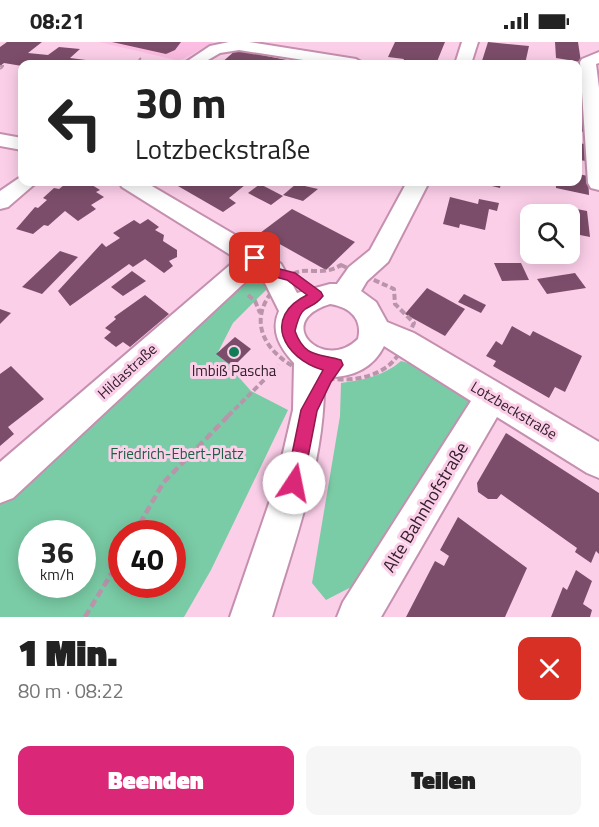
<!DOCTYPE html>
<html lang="de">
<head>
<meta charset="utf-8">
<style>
  :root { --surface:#fff; --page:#f6f6f6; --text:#222; --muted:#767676; --accent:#db2777 }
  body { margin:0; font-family:"Titillium Web",sans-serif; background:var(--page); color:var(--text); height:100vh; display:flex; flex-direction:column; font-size:22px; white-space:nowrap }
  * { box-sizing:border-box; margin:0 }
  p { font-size:20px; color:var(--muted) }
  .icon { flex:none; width:33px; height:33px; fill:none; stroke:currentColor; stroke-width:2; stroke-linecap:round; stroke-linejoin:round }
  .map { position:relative; height:575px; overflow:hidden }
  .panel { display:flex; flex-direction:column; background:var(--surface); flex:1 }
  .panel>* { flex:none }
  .top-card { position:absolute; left:18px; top:18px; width:564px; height:126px; border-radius:12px; box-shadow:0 3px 15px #0003; background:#fff; color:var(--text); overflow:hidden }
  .tools { position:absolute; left:520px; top:162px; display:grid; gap:12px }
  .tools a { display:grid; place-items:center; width:60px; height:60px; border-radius:12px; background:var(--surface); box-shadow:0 3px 15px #0003; font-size:30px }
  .speed { position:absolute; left:18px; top:478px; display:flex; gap:12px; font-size:30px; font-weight:700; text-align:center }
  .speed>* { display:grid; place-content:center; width:78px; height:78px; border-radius:50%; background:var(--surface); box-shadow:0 3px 15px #0003; line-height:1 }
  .speed small { font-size:15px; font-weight:400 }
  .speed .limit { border:9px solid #d22; background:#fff; color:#111 }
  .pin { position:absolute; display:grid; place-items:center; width:51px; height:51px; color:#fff; margin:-26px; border-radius:12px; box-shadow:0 3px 9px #0006 }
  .me { position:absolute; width:66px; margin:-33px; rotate:11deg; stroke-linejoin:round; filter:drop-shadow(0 0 4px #0008) }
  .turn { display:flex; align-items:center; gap:21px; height:126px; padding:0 18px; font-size:27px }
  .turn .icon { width:78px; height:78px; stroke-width:2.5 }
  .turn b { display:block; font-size:42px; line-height:51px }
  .round { display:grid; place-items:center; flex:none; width:63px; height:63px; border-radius:12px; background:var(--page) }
  .headline { display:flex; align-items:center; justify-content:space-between; height:102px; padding:0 18px }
  h1 { font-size:36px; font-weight:800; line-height:45px }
  .action { display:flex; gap:12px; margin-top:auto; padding:12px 18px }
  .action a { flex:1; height:69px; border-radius:12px; background:var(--accent); color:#fff; font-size:24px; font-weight:800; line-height:69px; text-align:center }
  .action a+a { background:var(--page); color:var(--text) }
  .status { display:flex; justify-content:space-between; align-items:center; height:42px; padding:0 30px; background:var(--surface); direction:ltr }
  .status svg { height:16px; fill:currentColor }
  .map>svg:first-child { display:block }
</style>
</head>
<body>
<div class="status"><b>08:21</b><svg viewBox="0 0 49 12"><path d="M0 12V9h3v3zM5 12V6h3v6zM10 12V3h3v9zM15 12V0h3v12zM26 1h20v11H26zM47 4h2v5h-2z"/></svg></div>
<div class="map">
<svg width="599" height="575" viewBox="0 0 599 575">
  <rect width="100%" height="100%" fill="#fccfe9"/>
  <path fill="#fbbde1" d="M99,0h114l-33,19z"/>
  <g fill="#7acca6" fill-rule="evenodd">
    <path d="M254,233l16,11 -37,37 -16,31 16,13 3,7 15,17 37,19 -77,160 -27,47h-184v-115zM32,492h50v51h-50zM122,492h50v51h-50z"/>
    <path d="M401,319l24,7 48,28 -112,186 -35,18 -14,-17 28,-167 1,-33c22,-3 43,-7 60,-22z"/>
  </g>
  <g fill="#7c4d6a">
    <path d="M7,0h35l-14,11 20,2 11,-8 21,2 -10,9 48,6 -96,2 -18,-3 -4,3v-19z"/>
    <path d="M112,0h69l-6,8 -9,4z"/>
    <path d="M395,0h50l-9,22 -17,-2v2l-17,-1 2,-4 -16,-2z"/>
    <path d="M488,0l41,4 -4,18h-44z"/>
    <path d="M555,0h23l3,20 -25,-4z"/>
    <path d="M236,8l66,13v1h-82z"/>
    <path d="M578,72l6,1v17l-6,-1z"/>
    <path d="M578,101l7,1 2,17 -9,-1z"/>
    <path d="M578,132l10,2 1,19 -33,-7v-6h22z"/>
    <path d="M68,140h12l4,4 5,-3 11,7 -4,2 8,5 -13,8 5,4 -18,12 -13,-10 -17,15 -4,-1 -11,9 -17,-5 19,-22 3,1 9,-8 -4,-2 11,-10 5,1z"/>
    <path d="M171,140h66l8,3 -16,13 7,5 -13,9z"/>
    <path d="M476,140h25l-1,6z"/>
    <path d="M260,142l23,12 -12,9 -23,-12z"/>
    <path d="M296,142l22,5 -15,12 -20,-6z"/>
    <path d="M450,155l28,7 1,-5 20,4 -2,8 -8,-2 -4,21 -25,-6 -1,4 -16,-4z"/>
    <path d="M556,163l31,6 3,26 -20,-4v-19h-13z"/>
    <path d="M292,167l63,33 -29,28 -66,-37z"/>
    <path d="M148,177l11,8 -4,3 9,5 -1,6 14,9v7l-8,4 4,5 -9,7 -19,-14 -12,8 -4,-3 -59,42 -12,-15 44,-48 4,4 14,-9 -7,-5 21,-13 6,4z"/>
    <path d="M60,209l18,6 -36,37 -20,-7z"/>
    <path d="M494,221h27l8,17 -27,1z"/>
    <path d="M132,229l14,10 -23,15 -12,-9z"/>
    <path d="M575,231l11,15 -39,6 -10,-15z"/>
    <path d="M427,246l38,21 -20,27 -40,-22z"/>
    <path d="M464,252l22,11 -5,8 -23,-11z"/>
    <path d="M145,253l24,19 -39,33 -7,-5 -7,5 -12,-9 7,-6 -6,-4 11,-9 -2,-2z"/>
    <path d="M0,267l11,4 -11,11z"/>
    <path d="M512,284l18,10 3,-5 49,25 -17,36 -10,-5 -6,11 -56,-32 3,-5 -10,-5 10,-15 6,4z"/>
    <path d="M235,295l16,12 -18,18 -17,-13z"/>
    <path d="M11,324l33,33 -36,28 6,7 -14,12v-72z"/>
    <path d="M506,391l93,60v61l-3,-3 -5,12 -16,-11 2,-4 -76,-54 -4,5h-9l-10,-7 -1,-9z"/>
    <path d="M458,475l69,51 -22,49h-99l29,-56 9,5 5,-10 -9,-6z"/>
    <path d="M576,528l16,11 -9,23 9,6 -2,7h-39l12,-30 4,3z"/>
  </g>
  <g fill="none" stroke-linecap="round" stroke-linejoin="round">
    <defs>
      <g id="minor">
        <path d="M229,0h20l107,17 8,5h-35l-90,-14 -19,3 -19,11h-18l27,-18z"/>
        <path d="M462,0h16l-7,22h-16z"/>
        <path d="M599,10v11l-3,1 3,24v102l-8,-2 -3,-5 -8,-121 2,-3z"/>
        <path d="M0,92l22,4v12l-22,-4z"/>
        <path d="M22,134v6h15l-29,25 -8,2v-18z"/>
        <path d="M119,140h26l119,70 17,12 16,29 33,-9h7l12,-17 21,-17 37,-68h22l-41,80 -21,19 -6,10 15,11 11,20 27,11 185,109v36l-12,-5 -90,-56 -116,200h-44l6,-15 128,-201 -87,-55c-12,24 -34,32 -60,31 2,82 -29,162 -52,240h-42l46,-134 17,-73 1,-47c-14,-15 -24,-32 -15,-52l-17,-34 -6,-5 -243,226 -13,5v-41l237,-203 -115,-72zM330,262c20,3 33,15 28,35 -34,34 -87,-17 -28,-35z"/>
      </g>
    </defs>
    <use href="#minor" stroke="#c590af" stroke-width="4"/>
    <g stroke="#b994aa" stroke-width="2" stroke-dasharray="4 1.5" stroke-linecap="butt">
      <path d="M135,22l6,-6"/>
      <path d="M0,24h4l-4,3"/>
    </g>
    <g stroke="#b994aa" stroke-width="4" stroke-dasharray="6 3" stroke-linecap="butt">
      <path d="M341,223l53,24 1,15 19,19c-7,14 -13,33 -26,43 -58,43 -179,-25 -103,-87 20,-17 33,0 56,-14z"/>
      <path d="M248,253l7,6 5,12"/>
      <path d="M228,374l51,-51"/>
    </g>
    <g stroke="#b994aa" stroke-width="4.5" stroke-dasharray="8 4" stroke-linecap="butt">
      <path d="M134,492l29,-51 67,-69"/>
      <path d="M85,575l37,-61"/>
    </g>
    <use href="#minor" fill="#fff" fill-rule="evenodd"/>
  </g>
  <path fill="#db2777" stroke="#8e194d" stroke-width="1.5" d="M255,211l21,15 19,5 26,19 2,4c-14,18 -20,2 -28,35 10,28 25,22 46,29l2,5 -12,17 -14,29 -14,72 -3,6 -6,3 -6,-3 -2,-6 15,-73 22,-40c-40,-12 -61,-53 -16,-75l-20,-15 -19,-5 -17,-14v-7z"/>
  <circle fill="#117d57" stroke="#fccfe9" stroke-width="2" cx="234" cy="310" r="6"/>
  <g text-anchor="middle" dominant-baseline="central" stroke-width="6" stroke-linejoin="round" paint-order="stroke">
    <g font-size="15" fill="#34202c" stroke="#fccfe9">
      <text x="234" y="328">Imbiß Pascha</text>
    </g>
    <g font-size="15" fill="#34202c" stroke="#fccfe9">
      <text transform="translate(127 329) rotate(-42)">Hildastraße</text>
      <text transform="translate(514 368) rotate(31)">Lotzbeckstraße</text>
    </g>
    <g font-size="15" fill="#1b6045" stroke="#fccfe9">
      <text x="177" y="411">Friedrich-Ebert-Platz</text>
    </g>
    <g font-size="18" fill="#34202c" stroke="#fccfe9">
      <text transform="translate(425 465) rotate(-59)">Alte Bahnhofstraße</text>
    </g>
  </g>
</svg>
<div class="tools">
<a><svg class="icon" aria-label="search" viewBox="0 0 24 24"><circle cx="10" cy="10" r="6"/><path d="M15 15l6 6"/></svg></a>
</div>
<div class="speed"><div>36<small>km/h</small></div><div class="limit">40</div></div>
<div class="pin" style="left:255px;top:216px;background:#d93025"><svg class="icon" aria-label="arrive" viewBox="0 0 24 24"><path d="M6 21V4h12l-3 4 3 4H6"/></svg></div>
<svg class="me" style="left:294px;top:441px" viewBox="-20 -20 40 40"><circle r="19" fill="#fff"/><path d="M0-13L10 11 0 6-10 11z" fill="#db2777"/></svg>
<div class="top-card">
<div class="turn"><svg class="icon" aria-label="left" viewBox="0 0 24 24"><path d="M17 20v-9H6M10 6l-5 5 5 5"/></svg><div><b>30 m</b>Lotzbeckstraße</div></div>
</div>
</div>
<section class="panel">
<div class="headline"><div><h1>1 Min.</h1><p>80 m · 08:22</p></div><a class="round" style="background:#d93025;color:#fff"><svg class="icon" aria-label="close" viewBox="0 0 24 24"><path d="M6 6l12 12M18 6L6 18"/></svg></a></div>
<div class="action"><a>Beenden</a><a>Teilen</a></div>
</section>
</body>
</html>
